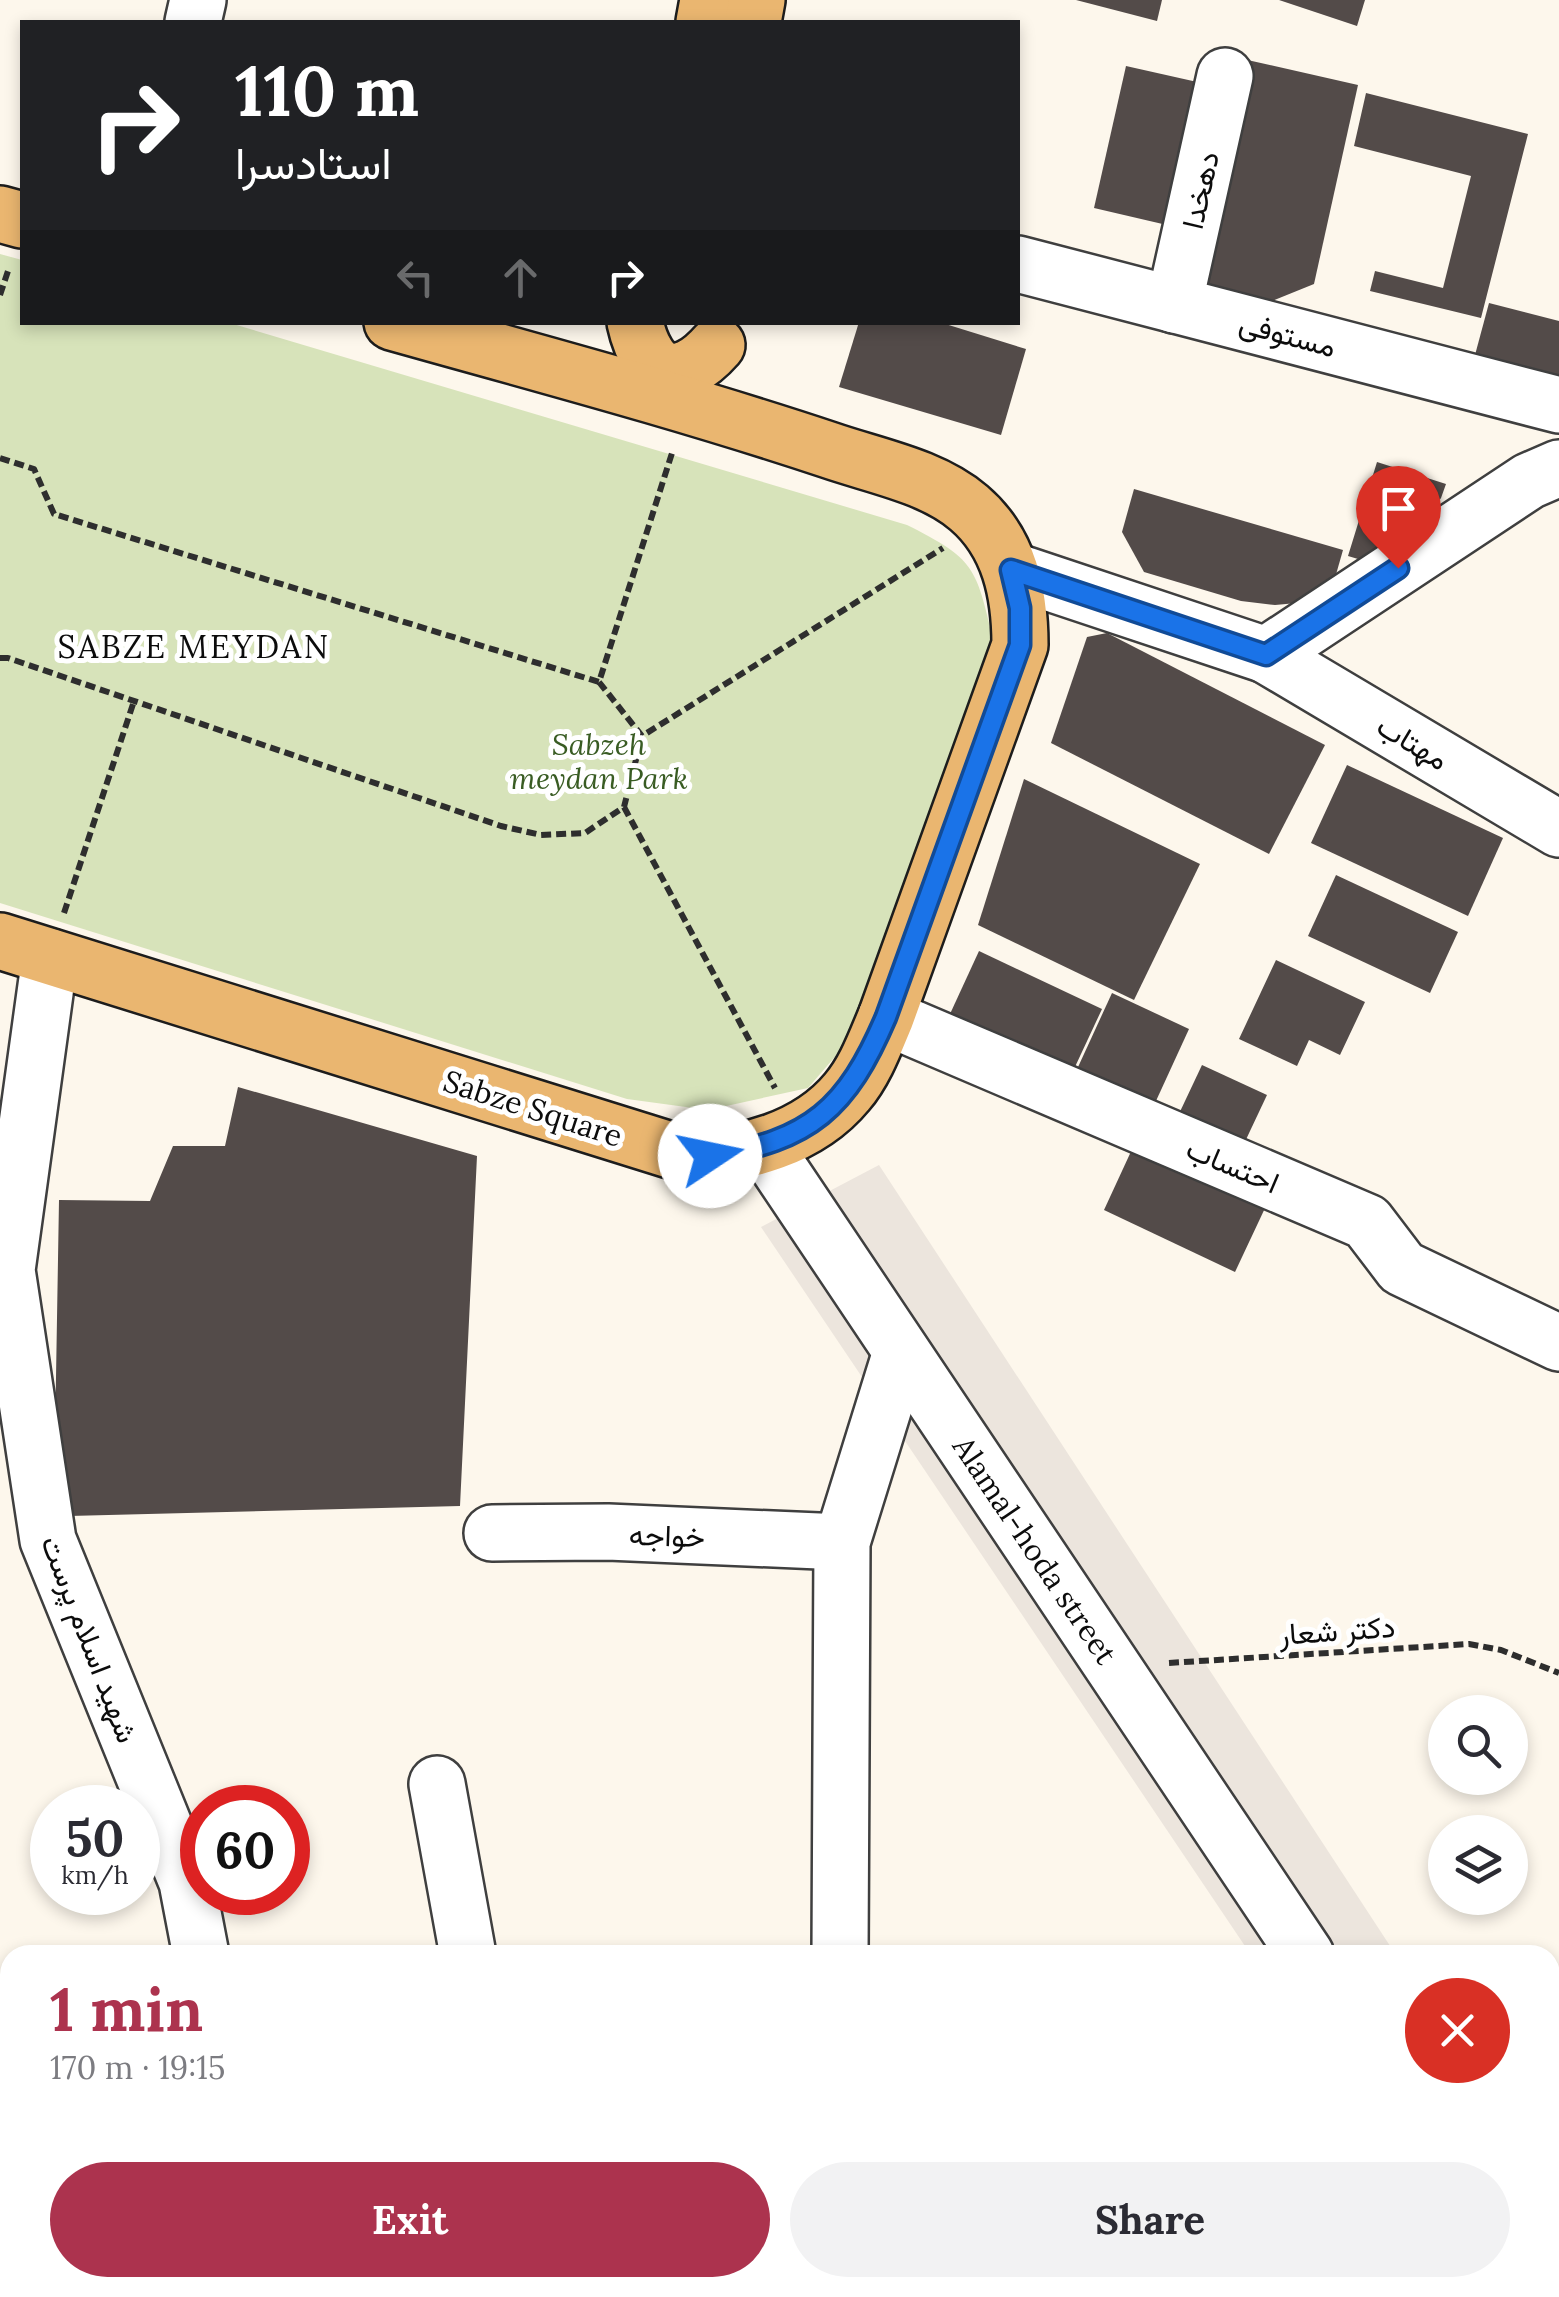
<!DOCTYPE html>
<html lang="en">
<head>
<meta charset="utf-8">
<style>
  :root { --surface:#fff; --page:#f2f2f3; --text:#2b2b33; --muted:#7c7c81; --accent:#ac334e }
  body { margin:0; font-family:Lora,Vazirmatn,serif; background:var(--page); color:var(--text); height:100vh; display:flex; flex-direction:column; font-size:38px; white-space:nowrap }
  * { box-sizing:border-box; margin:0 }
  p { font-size:32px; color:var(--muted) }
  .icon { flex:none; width:55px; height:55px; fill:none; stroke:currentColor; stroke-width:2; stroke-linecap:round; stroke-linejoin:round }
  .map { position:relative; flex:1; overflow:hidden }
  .sheet { position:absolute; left:0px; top:1945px; width:1560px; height:352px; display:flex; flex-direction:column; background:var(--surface); border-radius:30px 30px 0 0; box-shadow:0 5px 15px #0003 }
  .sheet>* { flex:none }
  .top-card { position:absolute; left:20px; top:20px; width:1000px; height:305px; border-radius:0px; box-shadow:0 5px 15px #0003; background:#202124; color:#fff; overflow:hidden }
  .buttons { position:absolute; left:1428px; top:1695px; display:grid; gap:20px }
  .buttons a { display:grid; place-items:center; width:100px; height:100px; border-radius:50%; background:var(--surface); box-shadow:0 5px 15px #0003; font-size:50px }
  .speed { position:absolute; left:30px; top:1785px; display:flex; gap:20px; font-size:50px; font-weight:700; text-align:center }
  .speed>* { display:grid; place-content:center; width:130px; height:130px; border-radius:50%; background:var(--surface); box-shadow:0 5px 15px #0003; line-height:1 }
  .speed small { font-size:25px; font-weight:400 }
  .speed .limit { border:15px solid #d22; background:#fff; color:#111 }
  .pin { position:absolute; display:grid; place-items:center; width:85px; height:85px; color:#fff; margin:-102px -42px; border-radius:50% 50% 50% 0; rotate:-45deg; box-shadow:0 0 10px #0007 }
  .pin .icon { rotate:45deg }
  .me { position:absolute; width:110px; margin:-55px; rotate:79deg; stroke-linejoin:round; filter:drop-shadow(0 0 8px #0008) }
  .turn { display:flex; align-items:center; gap:35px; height:210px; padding:0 50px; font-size:45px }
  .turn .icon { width:130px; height:130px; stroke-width:2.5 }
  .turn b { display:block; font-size:70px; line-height:85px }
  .lanes { display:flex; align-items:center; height:95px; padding:0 50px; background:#0003; justify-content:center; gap:50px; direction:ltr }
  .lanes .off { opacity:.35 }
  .round { display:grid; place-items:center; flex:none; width:105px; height:105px; border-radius:52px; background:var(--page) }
  .overview { display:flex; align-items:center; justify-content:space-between; height:170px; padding:0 50px }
  h1 { font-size:60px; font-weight:700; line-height:75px; color:var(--accent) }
  .button { display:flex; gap:20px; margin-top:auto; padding:20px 50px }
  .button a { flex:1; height:115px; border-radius:60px; background:var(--accent); color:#fff; font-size:40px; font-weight:700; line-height:115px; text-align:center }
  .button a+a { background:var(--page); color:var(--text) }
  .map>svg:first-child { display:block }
</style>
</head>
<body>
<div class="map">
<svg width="1559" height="2297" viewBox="0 0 1559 2297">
  <rect width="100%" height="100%" fill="#fdf7ec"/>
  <path fill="#d7e3ba" d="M0,254l22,6v62l208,1 677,202c68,34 69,42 86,114l-141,398 -44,51 -100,22 -81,-11 -627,-196z"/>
  <g fill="#ece5dd">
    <path d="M879,1165l517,790h-145l-490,-728z"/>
    <path d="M1550,2189l9,13v95h-78l-7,-9h76z"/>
  </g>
  <g fill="#534b49">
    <path d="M1076,0h86l-5,21z"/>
    <path d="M1279,0h86l-8,26z"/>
    <path d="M1243,59l115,26 -44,199 -42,17 -79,-18z"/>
    <path d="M1126,66l89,20 -31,143 -90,-21z"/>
    <path d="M1366,93l162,41 -47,184 -111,-27 5,-20 68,17 28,-112 -117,-30z"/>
    <path d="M1489,303l70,18v55l-84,-21z"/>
    <path d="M859,322h80l87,27 -25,86 -162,-48z"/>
    <path d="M1377,462l69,22 -5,14 -16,22 -4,-1 -43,46 -30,-9z"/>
    <path d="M1134,489l209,61 -8,28 -27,24 -33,3 -34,-4 -97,-29 -22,-40z"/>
    <path d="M1107,633l218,112 -56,109 -218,-111 36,-106z"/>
    <path d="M1347,765l156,73 -35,78 -157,-73z"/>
    <path d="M1024,779l176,85 -66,136 -156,-75z"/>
    <path d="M1336,875l122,57 -28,61 -122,-57z"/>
    <path d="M979,951l123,58 -35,75 -123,-57z"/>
    <path d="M1276,960l89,42 -25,53 -31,-15 -12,26 -58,-27z"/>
    <path d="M1112,993l77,36 -39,85 -77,-36z"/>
    <path d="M1202,1065l65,30 -25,53 -65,-30z"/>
    <path d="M238,1087l239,69 -17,350 -391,10 -14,-79 4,-237 91,1 23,-55h52z"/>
    <path d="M1140,1132l126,74 -31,66 -131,-62z"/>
  </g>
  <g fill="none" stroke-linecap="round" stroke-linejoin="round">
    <defs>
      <g id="minor">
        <path d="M193,22l5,-22"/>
        <path d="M1018,264l541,141"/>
        <path d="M1174,305l51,-229"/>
        <path d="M1011,570l255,85 263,-174 30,-13"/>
        <path d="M1266,655l293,174"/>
        <path d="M50,957l-43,313 41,270 139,342 14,73"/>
        <path d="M886,1017l481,205 35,46 157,75"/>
        <path d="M764,1146l542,809"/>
        <path d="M492,1533l116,-1 234,10"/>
        <path d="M437,1784l31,171"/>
        <path d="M840,1955l2,-413 59,-190"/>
        <path d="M0,2238l4,-12"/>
        <path d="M232,2288l35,9"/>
        <path d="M406,2288l1,9"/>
        <path d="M1528,2288l6,9"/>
      </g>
      <g id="major">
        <path d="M704,22l4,-22"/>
        <path d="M753,22l4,-22"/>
        <path d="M0,214l22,6"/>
        <path d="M635,322c12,55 44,66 82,23"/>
        <path d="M0,941l686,214c57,2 123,-17 161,-63 18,-21 28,-49 39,-75l134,-372c0,-51 -10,-102 -51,-137 -37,-32 -94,-42 -140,-58 -144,-48 -291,-87 -437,-128"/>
      </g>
    </defs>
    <use href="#minor" stroke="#3f3f3f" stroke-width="60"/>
    <use href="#major" stroke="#1d1d1d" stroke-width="60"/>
    <g stroke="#2e2e2e" stroke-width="6" stroke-dasharray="10 5" stroke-linecap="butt">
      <path d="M0,295l9,-27"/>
      <path d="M0,458l34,11 20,45 545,168 74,-232"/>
      <path d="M0,658h8l493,168 40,9 44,-2 39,-26 18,-71"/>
      <path d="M599,682l43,54 301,-188"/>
      <path d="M624,807l151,281"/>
      <path d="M64,913l70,-212"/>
      <path d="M1169,1663l300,-19 32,6 58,23"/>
    </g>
    <use href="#minor" stroke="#fff" stroke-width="55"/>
    <use href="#major" stroke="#eab670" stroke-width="55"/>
  </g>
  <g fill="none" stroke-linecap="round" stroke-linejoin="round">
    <defs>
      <path id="route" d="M710,1156c101,-15 137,-48 176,-139l134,-372v-37l-9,-38 255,85 132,-87"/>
    </defs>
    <use href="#route" stroke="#114b97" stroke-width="25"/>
    <use href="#route" stroke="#1a73e8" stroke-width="18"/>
  </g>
  <g text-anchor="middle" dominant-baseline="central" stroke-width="10" stroke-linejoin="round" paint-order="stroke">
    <g font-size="30" fill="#0c0c0c" stroke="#fff">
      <text transform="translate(1200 190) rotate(-77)">دهخدا</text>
      <text transform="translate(1288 334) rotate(15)">مستوفی</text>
      <text transform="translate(1413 742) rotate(31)">مهتاب</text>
      <text transform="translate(533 1108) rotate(18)">Sabze Square</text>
      <text transform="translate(1233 1165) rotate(23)">احتساب</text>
      <text transform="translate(667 1535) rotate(2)">خواجه</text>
      <text transform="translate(1035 1550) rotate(56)">Alamal-hoda street</text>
      <text transform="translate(1337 1630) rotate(-4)">دکتر شعار</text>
      <text transform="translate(90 1639) rotate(69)">شهید اسلام پرست</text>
    </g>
    <g font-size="30" font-style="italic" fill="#395c23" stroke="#fff">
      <text x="599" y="744">Sabzeh<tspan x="599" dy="34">meydan Park</tspan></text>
    </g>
    <g font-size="32" letter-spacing="2.5" fill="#0c0c0c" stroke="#fff">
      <text x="194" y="646">SABZE MEYDAN</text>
    </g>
  </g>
</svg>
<div class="buttons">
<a><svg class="icon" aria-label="search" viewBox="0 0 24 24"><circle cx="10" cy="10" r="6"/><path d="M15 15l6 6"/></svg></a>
<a><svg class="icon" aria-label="layers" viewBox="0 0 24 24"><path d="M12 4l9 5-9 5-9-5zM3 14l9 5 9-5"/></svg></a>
</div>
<div class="speed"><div>50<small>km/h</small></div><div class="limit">60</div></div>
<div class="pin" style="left:1398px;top:568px;background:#d93025"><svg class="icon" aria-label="arrive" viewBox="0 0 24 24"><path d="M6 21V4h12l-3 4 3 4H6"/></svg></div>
<svg class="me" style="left:710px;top:1156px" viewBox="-20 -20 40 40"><circle r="19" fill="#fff"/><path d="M0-13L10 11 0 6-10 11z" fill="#1a73e8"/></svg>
<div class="top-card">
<div class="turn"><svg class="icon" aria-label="right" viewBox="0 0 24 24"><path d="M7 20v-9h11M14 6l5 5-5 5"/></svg><div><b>110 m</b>استادسرا</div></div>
<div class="lanes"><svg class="icon off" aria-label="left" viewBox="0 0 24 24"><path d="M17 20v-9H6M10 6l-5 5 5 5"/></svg><svg class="icon off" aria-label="ahead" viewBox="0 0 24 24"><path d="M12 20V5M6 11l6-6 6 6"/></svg><svg class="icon" aria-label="right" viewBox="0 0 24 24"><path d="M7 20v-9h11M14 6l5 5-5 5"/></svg></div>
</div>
<section class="sheet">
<div class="overview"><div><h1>1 min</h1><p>170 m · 19:15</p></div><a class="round" style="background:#d93025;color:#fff"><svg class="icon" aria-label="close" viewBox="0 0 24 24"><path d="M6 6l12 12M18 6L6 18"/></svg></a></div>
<div class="button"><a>Exit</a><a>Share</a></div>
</section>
</div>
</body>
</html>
